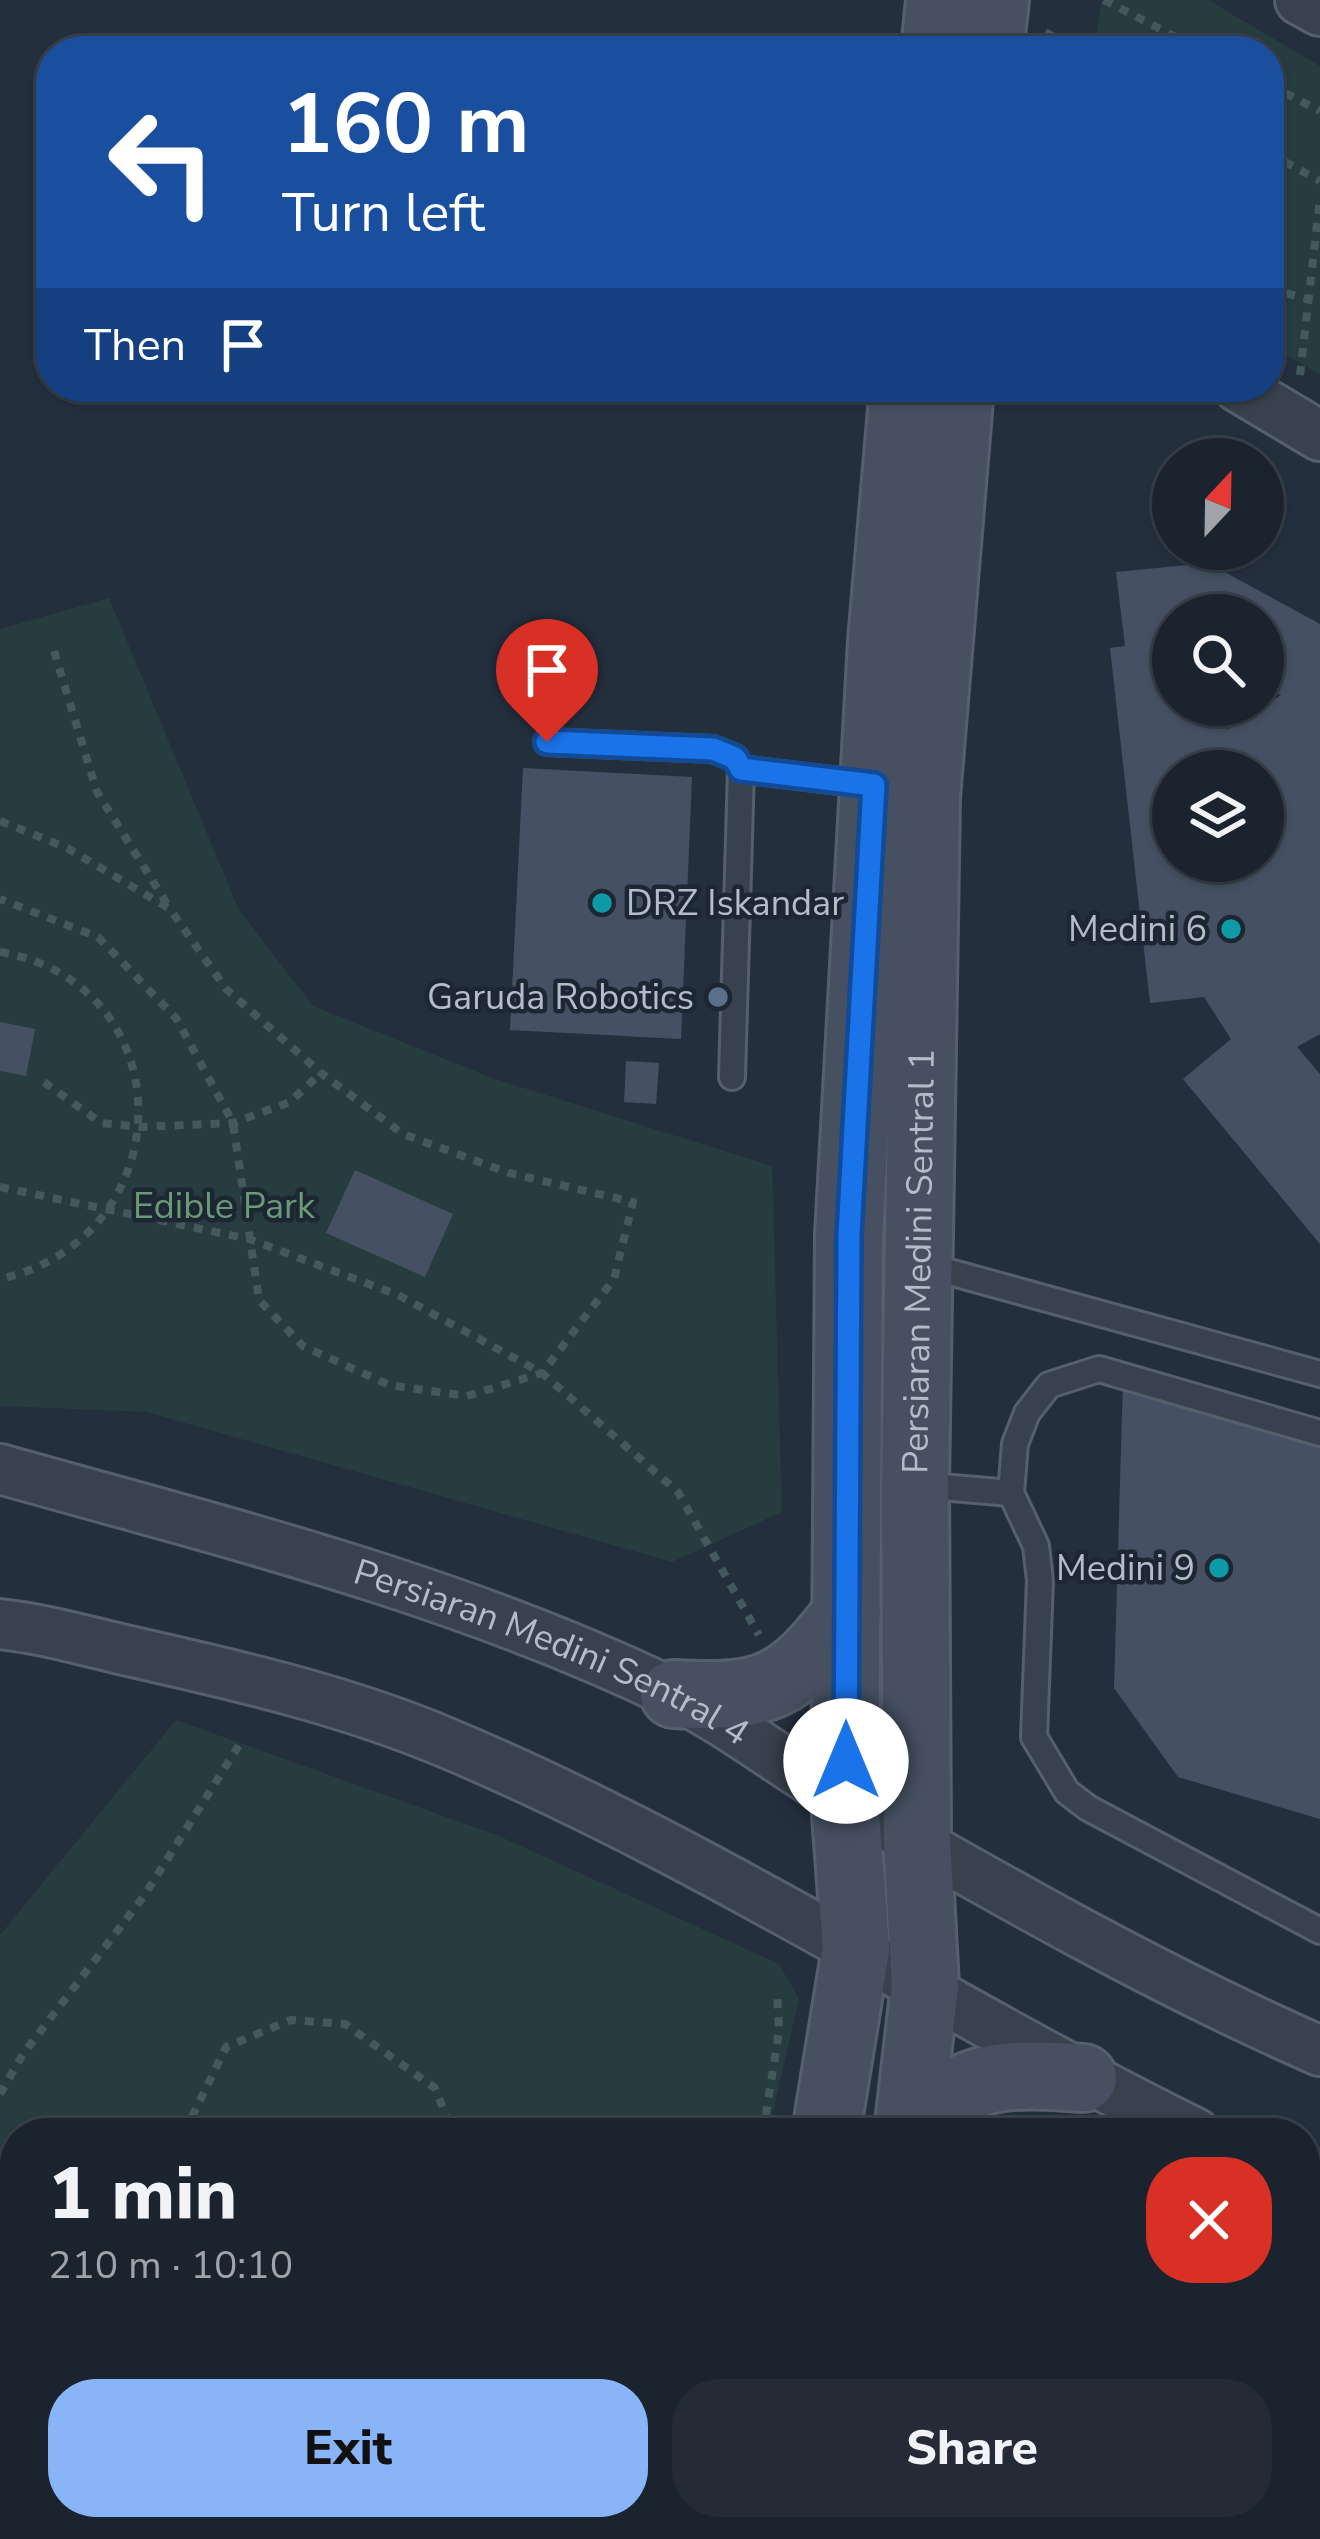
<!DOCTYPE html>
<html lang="en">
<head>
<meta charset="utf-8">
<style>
  :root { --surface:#1b232e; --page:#242b36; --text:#f1f3f6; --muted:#a0a4aa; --line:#39404a; --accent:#8ab4f8 }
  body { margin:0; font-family:"Nunito Sans",sans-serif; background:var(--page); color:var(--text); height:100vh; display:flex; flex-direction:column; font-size:45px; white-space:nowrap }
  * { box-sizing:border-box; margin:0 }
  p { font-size:39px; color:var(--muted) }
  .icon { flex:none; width:66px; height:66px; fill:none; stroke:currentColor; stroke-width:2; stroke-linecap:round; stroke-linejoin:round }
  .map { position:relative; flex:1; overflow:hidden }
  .details { position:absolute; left:0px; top:2118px; width:1320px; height:423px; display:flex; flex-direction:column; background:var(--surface); border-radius:48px 48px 0 0; box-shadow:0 3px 9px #0004,0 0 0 3px var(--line) }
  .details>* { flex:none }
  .top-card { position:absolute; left:36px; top:36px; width:1248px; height:366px; border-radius:48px; box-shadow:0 3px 9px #0004,0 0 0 3px var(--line); background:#1a4fa0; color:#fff; overflow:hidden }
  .needle { width:78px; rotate:22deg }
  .controls { position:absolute; left:1152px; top:438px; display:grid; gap:24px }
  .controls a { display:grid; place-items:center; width:132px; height:132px; border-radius:50%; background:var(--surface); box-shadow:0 3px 9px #0004,0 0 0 3px var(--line); font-size:60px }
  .pin { position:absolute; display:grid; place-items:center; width:102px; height:102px; color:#fff; margin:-123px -51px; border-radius:50% 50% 50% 0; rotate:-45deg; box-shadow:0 0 12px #0007 }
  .pin .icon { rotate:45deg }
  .me { position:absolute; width:132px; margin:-66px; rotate:0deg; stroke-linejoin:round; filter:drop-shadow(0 0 9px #0008) }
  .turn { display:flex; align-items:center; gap:42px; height:252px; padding:0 48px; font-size:54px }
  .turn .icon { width:156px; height:156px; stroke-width:2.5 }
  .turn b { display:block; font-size:84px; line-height:102px }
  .then { display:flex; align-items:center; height:114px; padding:0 48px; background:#0003; gap:24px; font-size:45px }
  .round { display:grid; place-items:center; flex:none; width:126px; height:126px; border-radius:48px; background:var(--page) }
  .summary { display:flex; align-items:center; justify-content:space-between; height:204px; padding:0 48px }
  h1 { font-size:72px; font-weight:800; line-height:90px }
  .cta { display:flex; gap:24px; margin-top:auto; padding:24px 48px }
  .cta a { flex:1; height:138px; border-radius:48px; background:var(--accent); color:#111; font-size:48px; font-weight:800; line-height:138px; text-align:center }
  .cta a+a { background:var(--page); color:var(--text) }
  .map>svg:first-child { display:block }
</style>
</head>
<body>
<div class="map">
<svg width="1320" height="2539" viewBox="0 0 1320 2539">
  <rect width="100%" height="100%" fill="#242f3e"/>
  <g fill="#263c3f">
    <path d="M1102,0h106l112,66v309l-51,-30v-294h-175z"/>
    <path d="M109,598l130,312 74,96 179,72 280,88 10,346 -110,50 -525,-150 -147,-6v-777z"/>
    <path d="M176,1720l323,116 280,128 20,35 -31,134h-753v393h592l-9,13h-598v-604z"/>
  </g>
  <g fill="#455162" fill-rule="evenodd">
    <path d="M1208,563l112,61v410l-23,13 23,27v170l-137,-165 48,-40 -27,-42 -54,6 -40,-355 15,-2 -9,-74zM1173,615h90v71l18,9 -54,35 -3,-25h-51zM1173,771h90v90h-90z"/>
    <path d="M523,768l169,9 -11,262 -171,-9z"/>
    <path d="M0,1022l35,7 -9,47 -26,-5z"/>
    <path d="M626,1061l33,2 -3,41 -32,-2z"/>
    <path d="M355,1170l98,44 -28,63 -99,-44z"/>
    <path d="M1123,1380l197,68v371l-142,-42 -64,-89z"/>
  </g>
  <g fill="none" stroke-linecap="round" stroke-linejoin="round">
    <defs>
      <g id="lane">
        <path d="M547,742l166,7 22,9 6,11 -9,308"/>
        <path d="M741,769l131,16"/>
        <path d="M924,1265l396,109"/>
        <path d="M1320,1433l-221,-64 -50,16 -22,28 -12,31 -4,49 25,53 4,34 -6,157 33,55 21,16 232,123"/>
        <path d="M917,1485l94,8"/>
      </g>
      <g id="street">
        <path d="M1300,0l20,11"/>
        <path d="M1238,387l82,49"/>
        <path id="s1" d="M0,1469c228,64 456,120 670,223 62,31 117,75 177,110 155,89 309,177 473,249"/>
        <path d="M0,1624c48,5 95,20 142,30 102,23 208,48 305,89 260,109 496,266 748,390"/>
        <path d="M1305,2182l15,5"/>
      </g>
      <g id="secondary">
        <path d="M935,51l5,-51"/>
        <path d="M989,51l6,-51"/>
        <path d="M674,1694c93,5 116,-6 173,-81"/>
        <path d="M909,2127c56,-55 99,-55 174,-49"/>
        <path d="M826,2133l30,-184 -11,-148 4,-566 33,-594 22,-254"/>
        <path id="s2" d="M908,2133l17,-147 -8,-147 -2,-354 11,-688 34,-410"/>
        <path d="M686,2539l8,-13"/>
        <path d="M762,2539l7,-13"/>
      </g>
    </defs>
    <use href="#lane" stroke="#565f6c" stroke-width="30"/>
    <use href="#street" stroke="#565f6c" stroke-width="54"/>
    <use href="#secondary" stroke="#565f6c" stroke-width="72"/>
    <g stroke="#44595c" stroke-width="8" stroke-dasharray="9 9" stroke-linecap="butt">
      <path d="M1104,0l99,51"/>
      <path d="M1045,32l36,19"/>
      <path d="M1269,85l51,26"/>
      <path d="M1269,153l51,28"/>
      <path d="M1269,288l51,15"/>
      <path d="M1300,375l20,-177"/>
      <path d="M54,651l43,141 72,115"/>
      <path d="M0,821l67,27 103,61 56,80 95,84 82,61 106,39 124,29 -19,77 -72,94 -75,23 -78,-11 -86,-39 -44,-46 -26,-177 -57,-105 -78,-81 -98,-38"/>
      <path d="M0,952c186,32 183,286 0,327"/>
      <path d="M44,1082l57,41 39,4 93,-4 57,-21 31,-29"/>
      <path d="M0,1187l249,52 149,56 144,78 136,119 81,143"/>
      <path d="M0,2094l23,-40 121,-158 97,-154"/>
      <path d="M184,2133l42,-86 65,-27 54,4 90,64 18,45"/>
      <path d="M763,2133l16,-102 -2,-39"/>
      <path d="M1305,2279l15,7"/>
      <path d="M0,2329l15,-7"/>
      <path d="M0,2435l15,1"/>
      <path d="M140,2539l9,-13"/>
      <path d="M227,2539l5,-13"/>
      <path d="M361,2539l10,-13"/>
      <path d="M456,2539l12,-13"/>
      <path d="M603,2539l8,-13"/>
      <path d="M843,2539l5,-13"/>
    </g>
    <use href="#lane" stroke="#38414e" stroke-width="24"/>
    <use href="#street" stroke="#38414e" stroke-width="48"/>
    <use href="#secondary" stroke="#465061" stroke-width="66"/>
  </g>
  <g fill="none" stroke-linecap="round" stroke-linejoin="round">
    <defs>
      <path id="route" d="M547,742l166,7 22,9 6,11 133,16 -25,450 -3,526"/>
    </defs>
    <use href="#route" stroke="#114b97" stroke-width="30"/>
    <use href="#route" stroke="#1a73e8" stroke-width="21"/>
  </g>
  <g fill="#0f9aa8" stroke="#1d2633" stroke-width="4.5">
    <circle cx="602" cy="903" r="12"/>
    <circle cx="1231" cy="929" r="12"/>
    <circle cx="1219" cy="1568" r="12"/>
  </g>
  <circle fill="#5c6f8a" stroke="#1d2633" stroke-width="4.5" cx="718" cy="997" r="12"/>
  <g text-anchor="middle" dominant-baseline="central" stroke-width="9" stroke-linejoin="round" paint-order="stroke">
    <g font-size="36" fill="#b4bcc9" stroke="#1d2633" text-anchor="end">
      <text x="626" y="903" text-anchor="start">DRZ Iskandar</text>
      <text x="1207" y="929">Medini 6</text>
      <text x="694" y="997">Garuda Robotics</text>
      <text x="1195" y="1568">Medini 9</text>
    </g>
    <g font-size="36" fill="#6b9a76" stroke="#1d2633">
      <text x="224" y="1206">Edible Park</text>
    </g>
    <g font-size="36" fill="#b4bcc9" stroke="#1d2633">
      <text stroke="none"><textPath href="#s2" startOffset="873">Persiaran Medini Sentral 1</textPath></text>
      <text stroke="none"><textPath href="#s1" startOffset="582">Persiaran Medini Sentral 4</textPath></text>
    </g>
  </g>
</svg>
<div class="controls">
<a><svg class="needle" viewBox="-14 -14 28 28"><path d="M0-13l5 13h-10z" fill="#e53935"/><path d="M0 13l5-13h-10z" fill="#a0a4aa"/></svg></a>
<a><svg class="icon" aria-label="search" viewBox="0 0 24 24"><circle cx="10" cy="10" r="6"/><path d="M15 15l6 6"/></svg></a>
<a><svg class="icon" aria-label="layers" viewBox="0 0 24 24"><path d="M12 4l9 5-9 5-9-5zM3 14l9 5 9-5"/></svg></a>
</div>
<div class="pin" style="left:547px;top:742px;background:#d93025"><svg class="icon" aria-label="arrive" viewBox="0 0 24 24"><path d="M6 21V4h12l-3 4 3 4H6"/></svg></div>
<svg class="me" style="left:846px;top:1761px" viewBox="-20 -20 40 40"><circle r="19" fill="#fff"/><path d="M0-13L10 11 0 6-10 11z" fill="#1a73e8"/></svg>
<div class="top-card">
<div class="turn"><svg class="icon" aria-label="left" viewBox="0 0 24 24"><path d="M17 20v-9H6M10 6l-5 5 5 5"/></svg><div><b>160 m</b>Turn left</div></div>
<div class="then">Then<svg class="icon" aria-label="arrive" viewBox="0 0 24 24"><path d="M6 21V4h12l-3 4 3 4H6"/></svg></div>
</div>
<section class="details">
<div class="summary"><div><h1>1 min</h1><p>210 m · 10:10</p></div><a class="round" style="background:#d93025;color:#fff"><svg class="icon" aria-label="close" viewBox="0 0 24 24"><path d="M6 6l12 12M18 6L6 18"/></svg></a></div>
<div class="cta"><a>Exit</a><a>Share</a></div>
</section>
</div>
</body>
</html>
